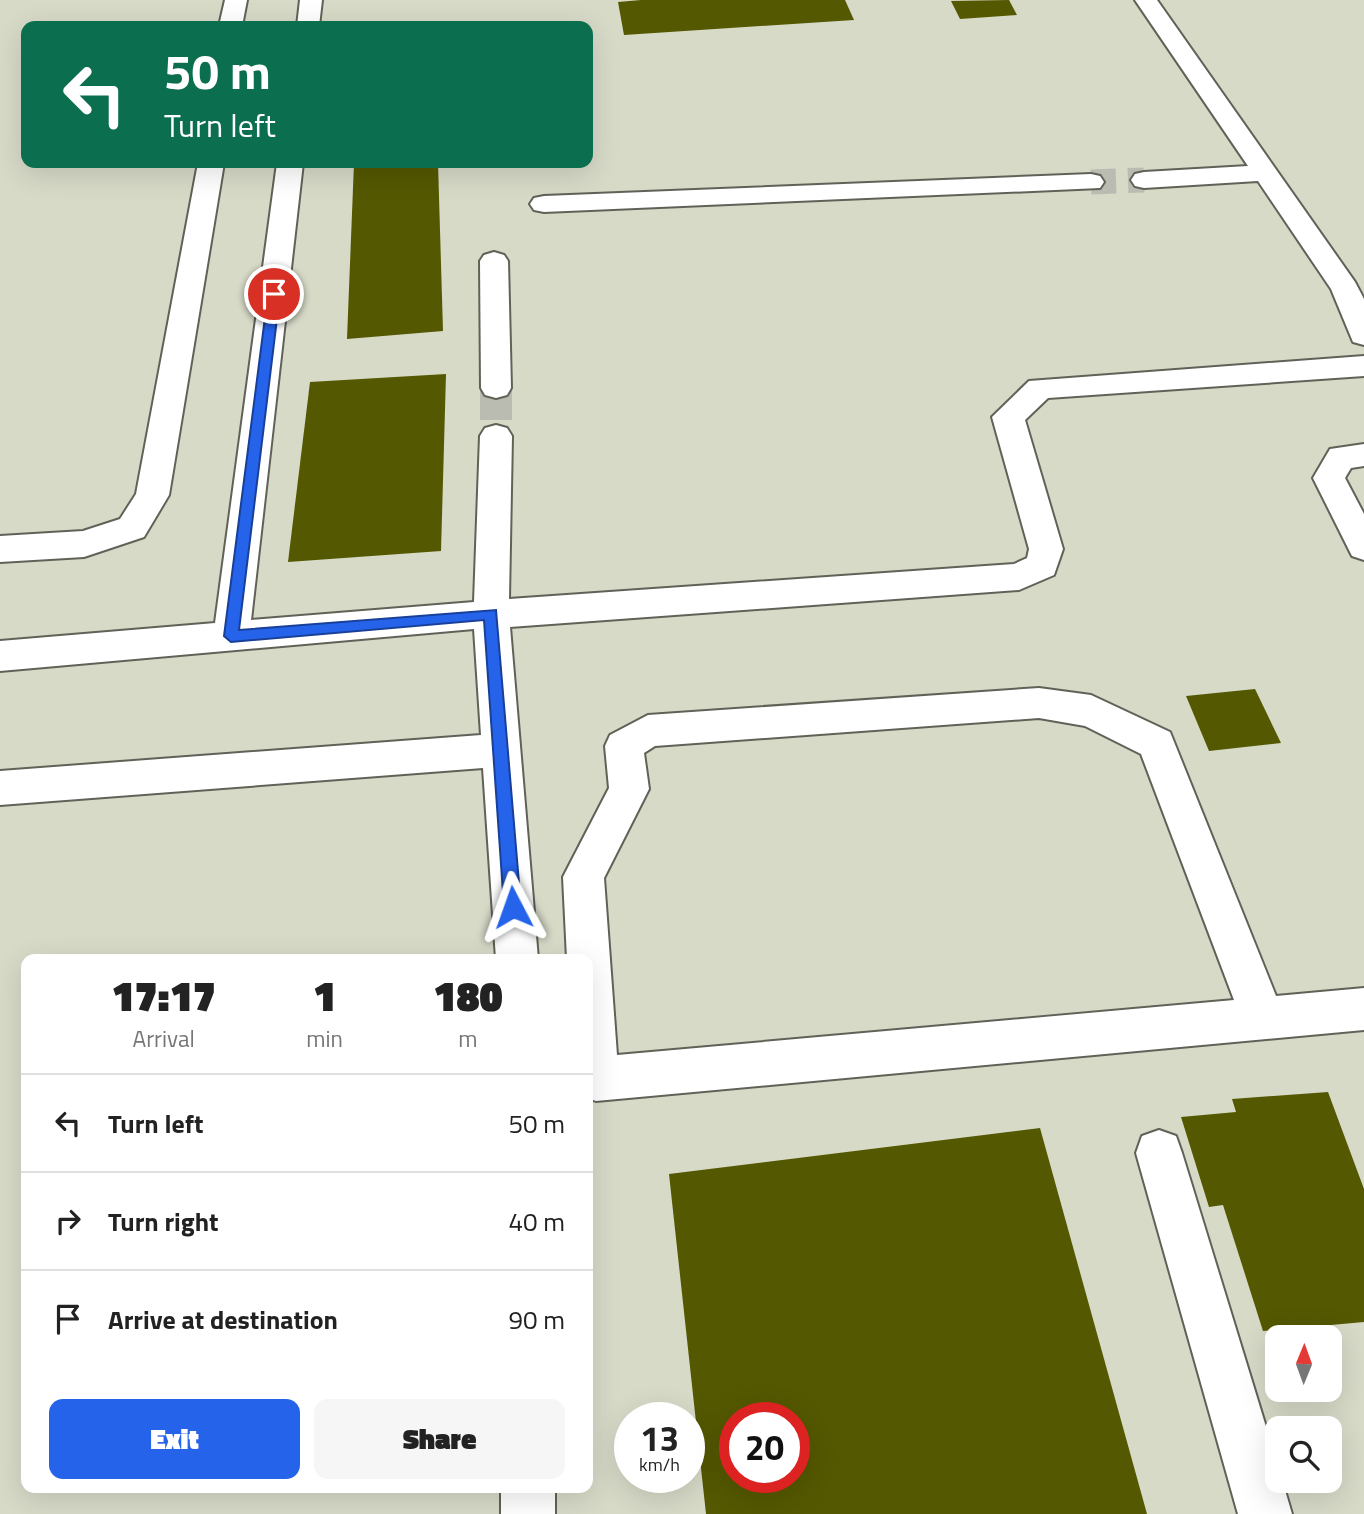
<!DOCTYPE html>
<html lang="en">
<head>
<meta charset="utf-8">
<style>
  :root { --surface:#fff; --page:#f6f6f6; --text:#222; --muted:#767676; --line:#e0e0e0; --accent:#2563eb }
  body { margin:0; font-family:"Titillium Web",sans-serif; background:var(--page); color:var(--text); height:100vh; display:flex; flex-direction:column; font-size:26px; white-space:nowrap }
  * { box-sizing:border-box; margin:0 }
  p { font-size:23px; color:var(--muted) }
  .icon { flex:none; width:38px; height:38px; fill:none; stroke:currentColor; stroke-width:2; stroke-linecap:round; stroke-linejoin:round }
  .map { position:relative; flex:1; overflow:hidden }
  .drawer { position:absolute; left:21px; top:954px; width:572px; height:539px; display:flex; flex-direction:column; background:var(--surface); border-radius:14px; box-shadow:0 7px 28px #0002 }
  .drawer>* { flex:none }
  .hud { position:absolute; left:21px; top:21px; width:572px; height:147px; border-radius:14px; box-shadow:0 7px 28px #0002; background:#0b6e4f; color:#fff; overflow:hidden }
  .needle { width:46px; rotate:1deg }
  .buttons { position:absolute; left:1265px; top:1325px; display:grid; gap:14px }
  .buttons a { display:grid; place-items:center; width:77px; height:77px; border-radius:14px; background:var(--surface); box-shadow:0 7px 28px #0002; font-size:35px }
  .speed { position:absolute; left:614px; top:1402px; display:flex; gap:14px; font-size:35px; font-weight:700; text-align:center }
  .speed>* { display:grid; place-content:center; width:91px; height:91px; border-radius:50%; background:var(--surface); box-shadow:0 7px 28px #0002; line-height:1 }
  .speed small { font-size:18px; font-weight:400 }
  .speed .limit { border:10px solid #d22; background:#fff; color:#111 }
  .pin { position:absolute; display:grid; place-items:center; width:60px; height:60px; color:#fff; margin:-30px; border:4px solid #fff; border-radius:50%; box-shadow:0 2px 7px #0007 }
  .me { position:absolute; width:77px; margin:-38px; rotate:356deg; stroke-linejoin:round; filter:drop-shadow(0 0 5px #0008) }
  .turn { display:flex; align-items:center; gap:24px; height:147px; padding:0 28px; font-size:32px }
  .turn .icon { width:91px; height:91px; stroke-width:2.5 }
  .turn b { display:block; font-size:49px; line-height:60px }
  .eta { display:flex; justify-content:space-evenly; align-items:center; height:119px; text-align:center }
  .eta b { font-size:42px; font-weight:800; line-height:49px }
  .action { display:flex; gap:14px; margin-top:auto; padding:14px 28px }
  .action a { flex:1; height:80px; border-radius:14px; background:var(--accent); color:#fff; font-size:28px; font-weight:800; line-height:80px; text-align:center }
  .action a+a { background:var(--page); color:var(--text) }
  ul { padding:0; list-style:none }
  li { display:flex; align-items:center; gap:21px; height:98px; padding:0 28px; border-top:2px solid var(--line) }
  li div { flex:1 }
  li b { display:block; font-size:26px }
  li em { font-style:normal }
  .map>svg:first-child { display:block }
</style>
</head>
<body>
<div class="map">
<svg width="1364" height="1514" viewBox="0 0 1364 1514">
  <rect width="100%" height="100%" fill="#e1e3d7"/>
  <path fill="#d7dac7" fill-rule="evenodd" d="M0,0h1364v1514h-1364zM26,26h562v137h-562zM26,959h562v529h-562zM1278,1337h52v53h-52zM630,1418h60v59h-60zM735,1418h59v59h-59zM1278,1428h52v52h-52z"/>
  <g fill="#545800" fill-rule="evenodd">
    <path d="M641,0h204l9,20 -230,15 -6,-33z"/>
    <path d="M1009,0l8,15 -57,4 -9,-18z"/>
    <path d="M354,163h84l5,168 -96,8z"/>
    <path d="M446,374l-5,177 -153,11 22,-180z"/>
    <path d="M1255,689l26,54 -72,8 -23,-55z"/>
    <path d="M1328,1092l36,97v133l-101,9 -40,-126 -14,2 -28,-90 55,-5 -4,-13z"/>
    <path d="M1040,1128l107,386h-441l-37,-340zM735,1418h59v59h-59z"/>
  </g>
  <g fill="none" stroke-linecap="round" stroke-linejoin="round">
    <path stroke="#babcb2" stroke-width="25" stroke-dasharray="25 12" stroke-linecap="butt" d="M1091,182l53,-2"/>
    <path stroke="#babcb2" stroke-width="32" stroke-dasharray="32 16" stroke-linecap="butt" d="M496,388v48"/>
    <defs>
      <g id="minor">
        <path d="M225,0h22l-5,26h-23z"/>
        <path d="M300,0h22l-3,26h-22z"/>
        <path d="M1135,0h22l198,282 9,17v46l-11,-3 -22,-53 -73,-108 -114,7 -9,-2 -4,-6 4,-6 9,-2 104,-6z"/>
        <path d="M198,163h26l-55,332 -25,42 -60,20 -84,5v-26l83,-5 37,-12 16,-25z"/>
        <path d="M277,163h26l-52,457 223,-18 6,-166 5,-8 11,-3 11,3 5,8 -3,163 505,-35 13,-6 2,-9 -37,-132 37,-36 335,-25v20l-316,22 -23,22 38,129 -9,26 -35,15 -509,37 28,332h-42l-13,-191 -483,37v-34l481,-36 -7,-106 -474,42v-30l215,-18z"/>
        <path d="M1091,174l9,2 4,6 -4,6 -556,24 -10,-2 -4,-6 4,-6 10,-2z"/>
        <path d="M494,252l10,3 4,6 3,127 -4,7 -11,3 -11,-3 -4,-7 -1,-127 4,-6z"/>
        <path d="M1364,444v22l-13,2 -6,10 19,36v46l-12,-4 -39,-78 17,-29z"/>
        <path d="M1039,688l52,7 79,37 106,264 88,-8v42l-768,71 -8,-3v-139h-21l-4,-82 46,-89 -4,-42 5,-11 38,-20zM1039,718l46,8 56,28 93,246 -617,55 -13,-177 45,-89 -5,-36 11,-7z"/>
        <path d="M1159,1130l17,6 6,17 96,313v14h4l10,34h-54l-102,-361 6,-17z"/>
        <rect x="501" y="1488" width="54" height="26"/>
      </g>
    </defs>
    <use href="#minor" stroke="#606258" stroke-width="4"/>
    <use href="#minor" fill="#fff" fill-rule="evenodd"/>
  </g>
  <path fill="#2563eb" stroke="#184099" stroke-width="2" d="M274,291l6,3 -41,336 257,-20 25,297 -2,5 -6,3 -9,-8 -20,-287 -253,22 -7,-6 44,-342z"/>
</svg>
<div class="buttons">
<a><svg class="needle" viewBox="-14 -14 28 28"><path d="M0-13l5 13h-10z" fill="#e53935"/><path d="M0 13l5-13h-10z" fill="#767676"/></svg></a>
<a><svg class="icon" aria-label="search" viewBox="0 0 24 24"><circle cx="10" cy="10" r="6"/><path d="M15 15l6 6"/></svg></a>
</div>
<div class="speed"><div>13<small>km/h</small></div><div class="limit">20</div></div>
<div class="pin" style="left:274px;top:294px;background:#d93025"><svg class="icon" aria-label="arrive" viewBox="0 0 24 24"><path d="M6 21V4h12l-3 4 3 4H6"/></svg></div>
<svg class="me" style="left:513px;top:907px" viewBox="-20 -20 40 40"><path d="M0-17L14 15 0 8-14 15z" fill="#2563eb" stroke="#fff" stroke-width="4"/></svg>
<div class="hud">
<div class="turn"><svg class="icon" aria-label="left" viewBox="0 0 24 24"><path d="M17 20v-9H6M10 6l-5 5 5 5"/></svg><div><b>50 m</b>Turn left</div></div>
</div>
<section class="drawer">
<div class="eta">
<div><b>17:17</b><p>Arrival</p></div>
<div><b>1</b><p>min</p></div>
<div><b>180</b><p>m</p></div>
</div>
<ul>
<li><svg class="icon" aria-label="left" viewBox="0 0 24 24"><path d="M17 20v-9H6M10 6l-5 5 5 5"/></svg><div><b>Turn left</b></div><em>50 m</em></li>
<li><svg class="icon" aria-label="right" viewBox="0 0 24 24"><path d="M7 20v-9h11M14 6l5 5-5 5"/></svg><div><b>Turn right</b></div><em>40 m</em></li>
<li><svg class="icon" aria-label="arrive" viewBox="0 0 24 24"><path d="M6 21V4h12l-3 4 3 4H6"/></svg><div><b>Arrive at destination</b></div><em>90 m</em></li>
</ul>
<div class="action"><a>Exit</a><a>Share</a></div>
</section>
</div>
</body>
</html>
